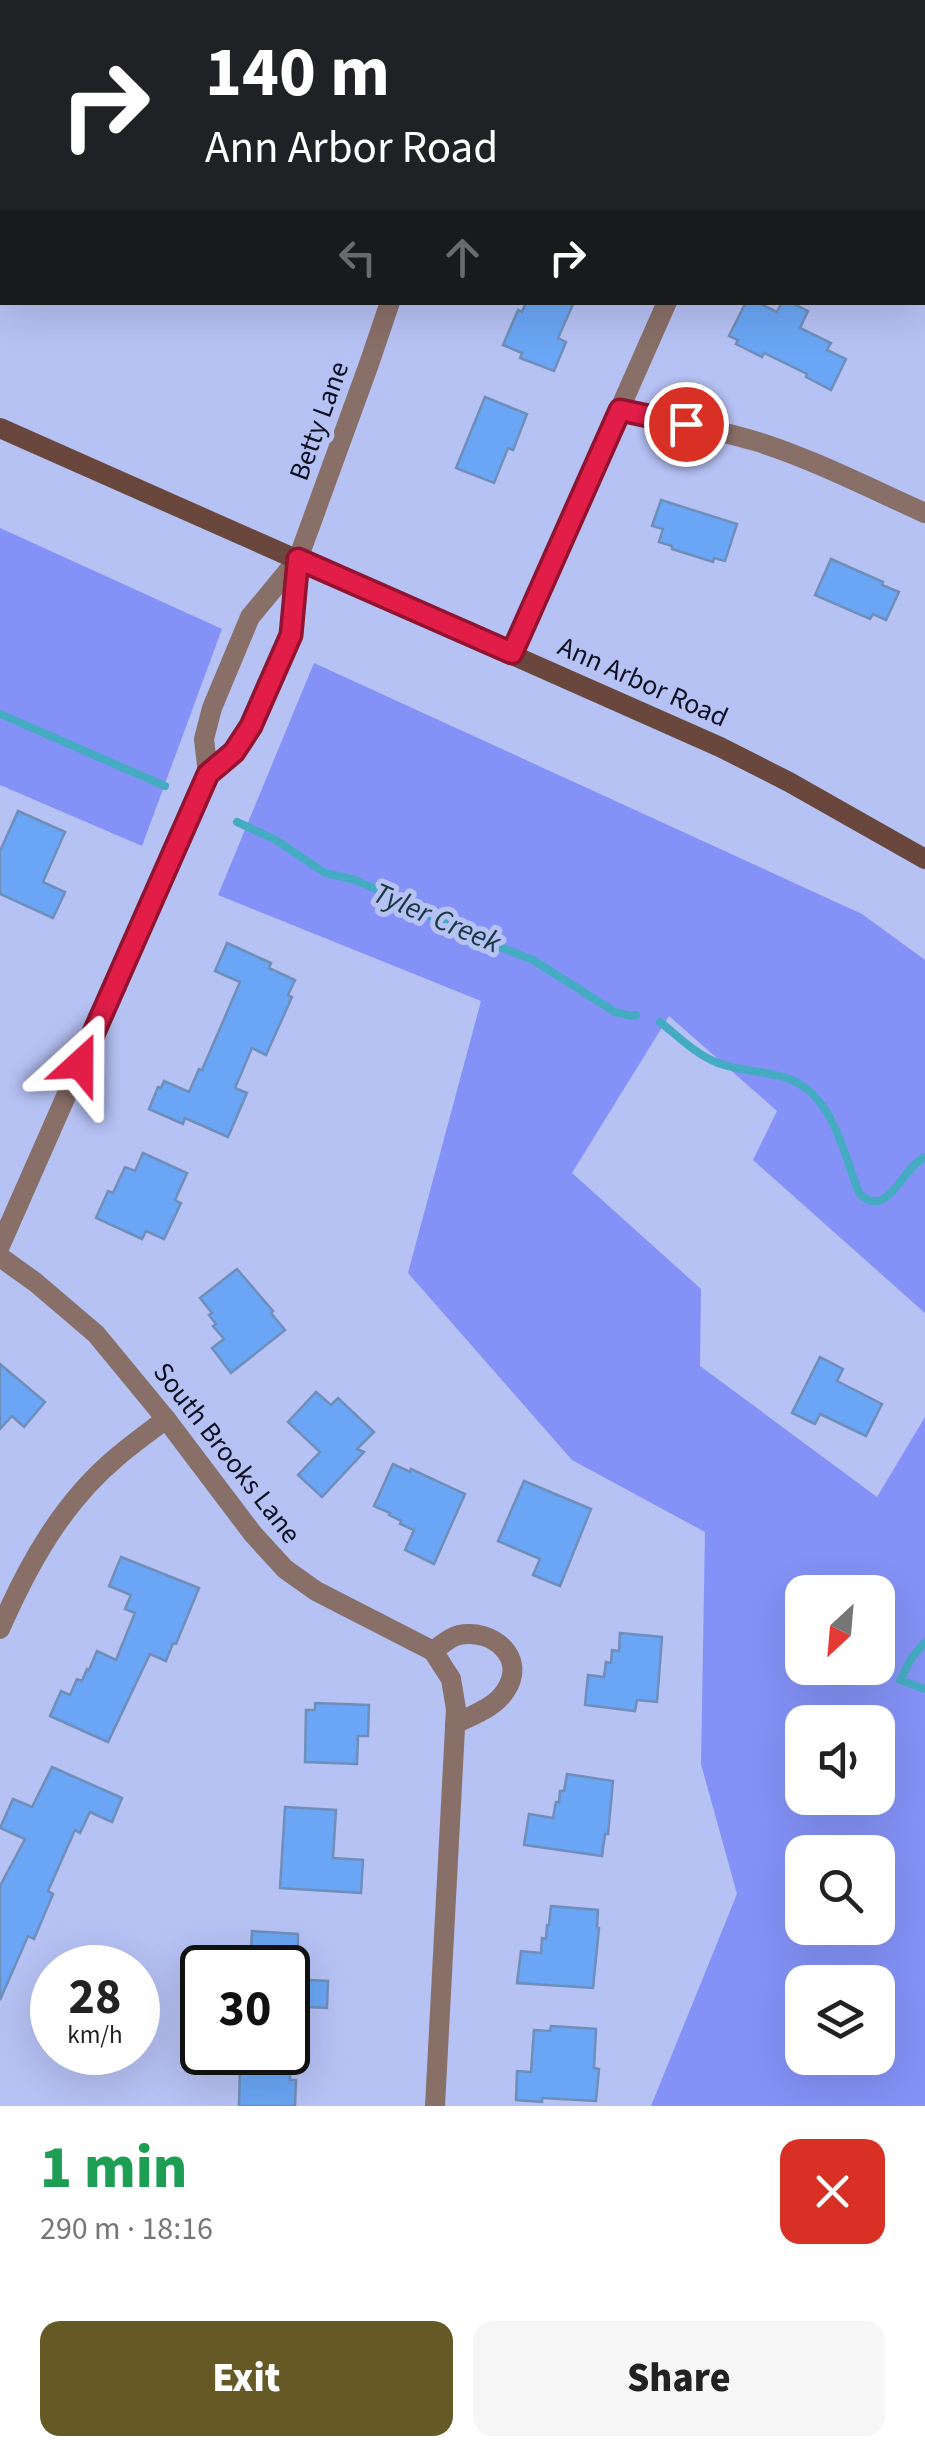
<!DOCTYPE html>
<html lang="en">
<head>
<meta charset="utf-8">
<style>
  :root { --surface:#fff; --page:#f6f6f6; --text:#222; --muted:#767676; --accent:#655926 }
  body { margin:0; font-family:"Source Sans 3",sans-serif; background:var(--page); color:var(--text); height:100vh; display:flex; flex-direction:column; font-size:38px; white-space:nowrap }
  * { box-sizing:border-box; margin:0 }
  p { font-size:32px; color:var(--muted) }
  .icon { flex:none; width:55px; height:55px; fill:none; stroke:currentColor; stroke-width:2; stroke-linecap:round; stroke-linejoin:round }
  .map { position:relative; height:2106px; overflow:hidden }
  .drawer { display:flex; flex-direction:column; background:var(--surface); flex:1 }
  .drawer>* { flex:none }
  .guide { position:absolute; left:0px; top:0px; width:925px; height:305px; box-shadow:0 10px 40px #0002; background:#202124; color:#fff; overflow:hidden }
  .needle { width:65px; rotate:206deg }
  .buttons { position:absolute; left:785px; top:1575px; display:grid; gap:20px }
  .buttons a { display:grid; place-items:center; width:110px; height:110px; border-radius:20px; background:var(--surface); box-shadow:0 10px 40px #0002; font-size:50px }
  .speed { position:absolute; left:30px; top:1945px; display:flex; gap:20px; font-size:50px; font-weight:700; text-align:center }
  .speed>* { display:grid; place-content:center; width:130px; height:130px; border-radius:50%; background:var(--surface); box-shadow:0 10px 40px #0002; line-height:1 }
  .speed small { font-size:25px; font-weight:400 }
  .speed .limit { border:5px solid #111; border-radius:15px; background:#fff; color:#111 }
  .pin { position:absolute; display:grid; place-items:center; width:85px; height:85px; color:#fff; margin:-42px; border:5px solid #fff; border-radius:50%; box-shadow:0 2px 10px #0007 }
  .me { position:absolute; width:110px; margin:-55px; rotate:24deg; stroke-linejoin:round; filter:drop-shadow(0 0 8px #0008) }
  .turn { display:flex; align-items:center; gap:35px; height:210px; padding:0 40px; font-size:45px }
  .turn .icon { width:130px; height:130px; stroke-width:2.5 }
  .turn b { display:block; font-size:70px; line-height:85px }
  .lanes { display:flex; align-items:center; height:95px; padding:0 40px; background:#0003; justify-content:center; gap:50px; direction:ltr }
  .lanes .off { opacity:.35 }
  .round { display:grid; place-items:center; flex:none; width:105px; height:105px; border-radius:20px; background:var(--page) }
  .head { display:flex; align-items:center; justify-content:space-between; height:170px; padding:0 40px }
  h1 { font-size:60px; font-weight:800; line-height:75px; color:#1e9e55 }
  .action { display:flex; gap:20px; margin-top:auto; padding:20px 40px }
  .action a { flex:1; height:115px; border-radius:20px; background:var(--accent); color:#fff; font-size:40px; font-weight:800; line-height:115px; text-align:center }
  .action a+a { background:var(--page); color:var(--text) }
  .map>svg:first-child { display:block }
</style>
</head>
<body>
<div class="map">
<svg width="925" height="2106" viewBox="0 0 925 2106">
  <rect width="100%" height="100%" fill="#b6c1f4"/>
  <g fill="#8492f7" fill-rule="evenodd">
    <path d="M0,528l222,101 -80,217 -142,-61z"/>
    <path d="M314,663l548,251 63,46v353l-172,-153 24,-49 -108,-95 -97,157 129,116 -1,77 177,131 48,-80v689h-274l86,-212 -36,-130 4,-232 -133,-72 -164,-187 73,-272 -263,-106zM802,1592h76v76h-76zM802,1722h76v76h-76zM802,1852h76v76h-76zM802,1982h76v76h-76z"/>
  </g>
  <g fill="none" stroke-linecap="round" stroke-linejoin="round">
    <g stroke="#45abc2" stroke-width="8">
      <path d="M0,714l165,72"/>
      <path d="M237,822l39,18 49,33 27,6 59,25 41,24 81,32 82,52 16,4 5,-1"/>
      <path d="M660,1022c18,14 36,33 58,41 37,14 72,3 100,37 20,23 30,65 41,93 28,29 43,-26 66,-36"/>
      <path d="M925,1642l-14,17 -11,21 25,9"/>
    </g>
  </g>
  <g fill="#6aa6f5" stroke="#6f8eb9" stroke-width="2.5">
    <path d="M526,302h48l-16,36 8,4 -12,29 -34,-13 2,-5 -19,-8 15,-35 4,2z"/>
    <path d="M746,302h11l20,10 5,-10h8l18,9 -8,17 31,15 -4,7 19,9 -15,31 -25,-13 1,-3 -43,-21 -2,4 -26,-13 2,-4 -9,-4z"/>
    <path d="M485,397l42,17 -14,36 -5,-2 -14,35 -38,-15z"/>
    <path d="M661,500l76,24 -12,37 -11,-3 -1,4 -41,-13v-3l-13,-4 4,-13 -11,-3z"/>
    <path d="M831,559l52,23 -1,3 17,7 -13,28 -13,-6 -3,5 -55,-24z"/>
    <path d="M18,811l47,21 -22,50 22,10 -12,26 -53,-24v-43z"/>
    <path d="M227,943l44,20 -2,5 26,12 -7,15 4,2 -26,58 -14,-7 -17,40 12,5 -19,44 -43,-19 -2,6 -34,-15 9,-22 3,1 3,-7 25,11 10,-23 3,1 38,-88 -25,-11z"/>
    <path d="M143,1153l44,20 -12,27 6,3 -17,36 -18,-8 -4,8 -46,-21 12,-27 5,2 12,-26 10,4z"/>
    <path d="M237,1269l36,42 -2,2 14,17 -54,43 -19,-25 12,-9 -11,-13 3,-2 -7,-9 3,-2 -12,-15z"/>
    <path d="M820,1357l23,12 -6,12 45,23 -16,32 -46,-22 -5,10 -23,-11z"/>
    <path d="M0,1364l45,38 -21,25 -12,-11 -12,13z"/>
    <path d="M316,1392l15,13 7,-7 36,34 -17,17 7,3 -42,45 -24,-22 22,-23 -32,-30z"/>
    <path d="M393,1464l17,8 1,-3 54,25 -31,70 -29,-14 9,-20 -14,-6 1,-3 -12,-6 1,-2 -16,-7z"/>
    <path d="M524,1481l67,28 -31,77 -27,-11 7,-16 -42,-18z"/>
    <path d="M121,1557l78,31 -23,56 -3,-1 -7,18 -16,-7 -42,88 -58,-26 11,-25 9,4 7,-16 5,2 5,-12 2,1 8,-19 19,9 19,-47 -10,-4 6,-14 -22,-9z"/>
    <path d="M620,1633l42,4 -5,65 -20,-2 -2,11 -50,-6 3,-30 16,2 2,-15 5,1 1,-13 7,1z"/>
    <path d="M315,1703l54,2 -1,31h-10l-1,28 -52,-2 1,-52h9z"/>
    <path d="M52,1767l70,31 -10,24 -22,-10 -10,21 -5,-3 -27,61 5,3 -19,45 -6,-3 -28,64v-114l25,-47 -25,-11 13,-29 19,8z"/>
    <path d="M567,1774l46,7 -5,53h-3l-3,22 -78,-11 5,-31 24,4 3,-16h3l1,-11h4z"/>
    <path d="M285,1807l51,3 -3,48 30,2 -2,33 -81,-5z"/>
    <path d="M551,1906l47,4 -1,17 2,1 -6,60 -76,-5 4,-32 20,2 1,-15 4,1 1,-14h2z"/>
    <path d="M252,1931l46,3v34h-48z"/>
    <path d="M288,1979l40,2 -1,27 -39,-2z"/>
    <path d="M551,2026l45,3 -2,39 5,1 -3,32 -54,-3v4l-26,-2 1,-29 14,1 3,-42 16,1z"/>
    <path d="M242,2052h49l-1,28h6l-1,26h-56l1,-40h2z"/>
  </g>
  <g fill="none" stroke-linecap="round" stroke-linejoin="round">
    <g stroke="#886f68" stroke-width="20">
      <path d="M520,2l1,-2"/>
      <path d="M798,2l1,-2"/>
      <path d="M620,410c45,10 91,18 135,31 58,18 114,47 170,72"/>
      <path d="M512,653l155,-351"/>
      <path d="M208,774l-4,-35 8,-31 38,-91 48,-58"/>
      <path d="M0,1246l208,-472 26,-22 17,-27 40,-90 7,-76 71,-195 21,-62"/>
      <path d="M0,1257l35,25 61,52 70,85 87,115 32,35 31,22 117,60 18,28 5,30 -21,397"/>
      <path d="M0,1629c28,-64 62,-126 117,-172 15,-13 32,-25 49,-38"/>
      <path d="M433,1651c8,-6 17,-14 26,-16 33,-7 68,22 47,55 -11,18 -34,25 -51,34"/>
    </g>
    <path stroke="#69473d" stroke-width="20" d="M0,428l720,319 69,35 136,77"/>
  </g>
  <g fill="none" stroke-linecap="round" stroke-linejoin="round">
    <defs>
      <path id="route" d="M80,1064l128,-290 26,-22 17,-26 40,-91 7,-76 214,94 108,-243 66,14"/>
    </defs>
    <use href="#route" stroke="#92132f" stroke-width="25"/>
    <use href="#route" stroke="#e11d48" stroke-width="18"/>
  </g>
  <g text-anchor="middle" dominant-baseline="central" stroke-width="10" stroke-linejoin="round" paint-order="stroke">
    <g font-size="28" fill="#0d1021" stroke="#b6c1f4">
      <text transform="translate(319 421) rotate(-70)">Betty Lane</text>
      <text transform="translate(643 682) rotate(24)">Ann Arbor Road</text>
      <text transform="translate(227 1453) rotate(52)">South Brooks Lane</text>
    </g>
    <g font-size="30" font-style="italic" fill="#193840" stroke="#b6c1f4">
      <text transform="translate(437 918) rotate(23)">Tyler Creek</text>
    </g>
  </g>
</svg>
<div class="buttons">
<a><svg class="needle" viewBox="-14 -14 28 28"><path d="M0-13l5 13h-10z" fill="#e53935"/><path d="M0 13l5-13h-10z" fill="#767676"/></svg></a>
<a><svg class="icon" aria-label="sound" viewBox="0 0 24 24"><path d="M4 9h4l5-4v14l-5-4H4zM17 9q2 3 0 6"/></svg></a>
<a><svg class="icon" aria-label="search" viewBox="0 0 24 24"><circle cx="10" cy="10" r="6"/><path d="M15 15l6 6"/></svg></a>
<a><svg class="icon" aria-label="layers" viewBox="0 0 24 24"><path d="M12 4l9 5-9 5-9-5zM3 14l9 5 9-5"/></svg></a>
</div>
<div class="speed"><div>28<small>km/h</small></div><div class="limit">30</div></div>
<div class="pin" style="left:686px;top:424px;background:#d93025"><svg class="icon" aria-label="arrive" viewBox="0 0 24 24"><path d="M6 21V4h12l-3 4 3 4H6"/></svg></div>
<svg class="me" style="left:80px;top:1064px" viewBox="-20 -20 40 40"><path d="M0-17L14 15 0 8-14 15z" fill="#e11d48" stroke="#fff" stroke-width="4"/></svg>
<div class="guide">
<div class="turn"><svg class="icon" aria-label="right" viewBox="0 0 24 24"><path d="M7 20v-9h11M14 6l5 5-5 5"/></svg><div><b>140 m</b>Ann Arbor Road</div></div>
<div class="lanes"><svg class="icon off" aria-label="left" viewBox="0 0 24 24"><path d="M17 20v-9H6M10 6l-5 5 5 5"/></svg><svg class="icon off" aria-label="ahead" viewBox="0 0 24 24"><path d="M12 20V5M6 11l6-6 6 6"/></svg><svg class="icon" aria-label="right" viewBox="0 0 24 24"><path d="M7 20v-9h11M14 6l5 5-5 5"/></svg></div>
</div>
</div>
<section class="drawer">
<div class="head"><div><h1>1 min</h1><p>290 m · 18:16</p></div><a class="round" style="background:#d93025;color:#fff"><svg class="icon" aria-label="close" viewBox="0 0 24 24"><path d="M6 6l12 12M18 6L6 18"/></svg></a></div>
<div class="action"><a>Exit</a><a>Share</a></div>
</section>
</body>
</html>
